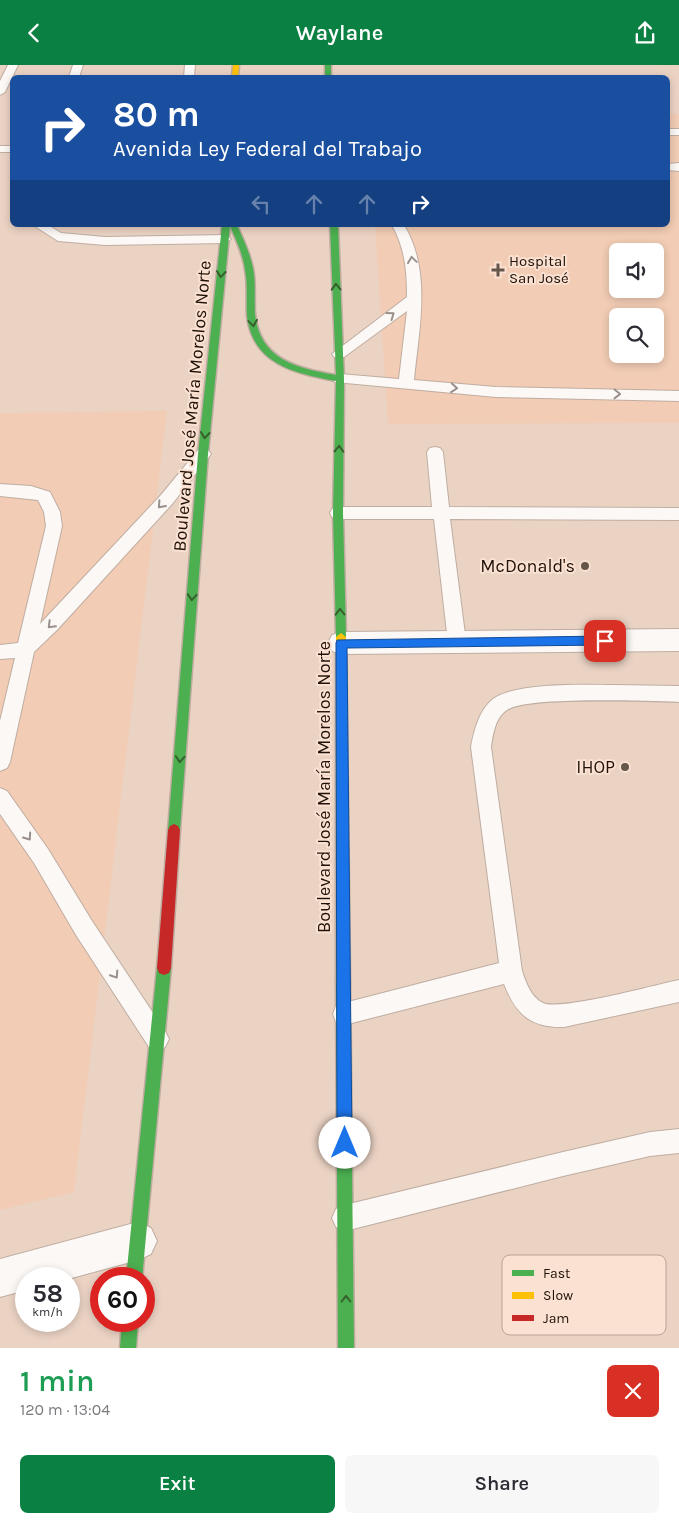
<!DOCTYPE html>
<html lang="en">
<head>
<meta charset="utf-8">
<style>
  :root { --surface:#fff; --page:#f7f7f7; --text:#2b2b33; --muted:#7c7c81; --accent:#0b8043 }
  body { margin:0; font-family:Karla,sans-serif; background:var(--page); color:var(--text); height:100vh; display:flex; flex-direction:column; font-size:19px; white-space:nowrap }
  * { box-sizing:border-box; margin:0 }
  p { font-size:16px; color:var(--muted) }
  .icon { flex:none; width:28px; height:28px; fill:none; stroke:currentColor; stroke-width:2; stroke-linecap:round; stroke-linejoin:round }
  .map { position:relative; height:1283px; overflow:hidden }
  .drawer { display:flex; flex-direction:column; background:var(--surface); flex:1 }
  .drawer>* { flex:none }
  .hud { position:absolute; left:10px; top:10px; width:660px; height:152px; border-radius:8px; box-shadow:0 2px 8px #0003; background:#1a4fa0; color:#fff; overflow:hidden }
  .fabs { position:absolute; left:609px; top:178px; display:grid; gap:10px }
  .fabs a { display:grid; place-items:center; width:55px; height:55px; border-radius:8px; background:var(--surface); box-shadow:0 2px 8px #0003; font-size:25px }
  .speed { position:absolute; left:15px; top:1202px; display:flex; gap:10px; font-size:25px; font-weight:700; text-align:center }
  .speed>* { display:grid; place-content:center; width:65px; height:65px; border-radius:50%; background:var(--surface); box-shadow:0 2px 8px #0003; line-height:1 }
  .speed small { font-size:12px; font-weight:400 }
  .speed .limit { border:8px solid #d22; background:#fff; color:#111 }
  .pin { position:absolute; display:grid; place-items:center; width:42px; height:42px; color:#fff; margin:-21px; border-radius:10px; box-shadow:0 2px 8px #0006 }
  .me { position:absolute; width:55px; margin:-28px; rotate:0deg; stroke-linejoin:round; filter:drop-shadow(0 0 4px #0008) }
  .turn { display:flex; align-items:center; gap:18px; height:105px; padding:0 20px; font-size:22px }
  .turn .icon { width:65px; height:65px; stroke-width:2.5 }
  .turn b { display:block; font-size:35px; line-height:42px }
  .lanes { display:flex; align-items:center; height:48px; padding:0 20px; background:#0003; justify-content:center; gap:25px; direction:ltr }
  .lanes .off { opacity:.35 }
  .round { display:grid; place-items:center; flex:none; width:52px; height:52px; border-radius:8px; background:var(--page) }
  .summary { display:flex; align-items:center; justify-content:space-between; height:85px; padding:0 20px }
  h1 { font-size:30px; font-weight:600; line-height:38px; color:#1e9e55 }
  .primary-button { display:flex; gap:10px; margin-top:auto; padding:10px 20px }
  .primary-button a { flex:1; height:58px; border-radius:8px; background:var(--accent); color:#fff; font-size:20px; font-weight:600; line-height:58px; text-align:center }
  .primary-button a+a { background:var(--page); color:var(--text) }
  header { display:flex; justify-content:space-between; align-items:center; height:65px; padding:0 20px; background:var(--accent); color:#fff; font-size:22px; font-weight:600 }
  .map>svg:first-child { display:block }
</style>
</head>
<body>
<header><svg class="icon" aria-label="back" viewBox="0 0 24 24"><path d="M15 5l-7 7 7 7"/></svg>Waylane<svg class="icon" aria-label="share" viewBox="0 0 24 24"><path d="M12 15V3M7 8l5-5 5 5M5 13v7h14v-7"/></svg></header>
<div class="map">
<svg width="679" height="1283" viewBox="0 0 679 1283">
  <rect width="100%" height="100%" fill="#ebd3c4"/>
  <g fill="#f2ccb4" fill-rule="evenodd">
    <path d="M668,49h11v309l-291,1 -13,-199h293zM618,186h37v38h-37zM618,251h37v38h-37z"/>
    <path d="M167,346l-93,781 -74,18v-797z"/>
  </g>
  <g fill="none" stroke-linecap="round" stroke-linejoin="round">
    <defs>
      <g id="lane">
        <path d="M8,0h10l-13,27 -5,3v-14z"/>
        <path d="M73,0h10l-4,12h-10z"/>
        <path d="M185,0h10l-1,12h-10z"/>
        <rect x="668" y="64" width="11" height="6"/>
        <rect x="0" y="81" width="12" height="6"/>
        <path d="M679,98v8l-11,-1v-6z"/>
        <path d="M33,160h15l13,8 44,4 120,-2 6,4 -6,4 -120,2 -47,-4z"/>
        <path d="M392,160h12c28,46 15,104 10,155l82,7 183,4v10l-183,-4 -161,-15 -2,-3 2,-3 5,-2 59,5 8,-68 -63,46h-10l-2,-3 75,-57c0,-26 -2,-49 -15,-72z"/>
        <path d="M435,382l5,1 3,4 6,55 230,1v12l-229,-1 16,123 -3,5 -6,2 -6,-2 -3,-5 -14,-123h-96l-6,-2 -2,-4 2,-4 6,-2h94l-5,-55 3,-4z"/>
        <path d="M203,384l5,1 3,4 -38,49 -116,127 -23,22 -24,110 -3,6 -7,3v-50l15,-63 -15,1v-14l18,-2 28,-117 -2,-14 -6,-12 -38,-4v-12l31,2 19,6 10,20 2,14 -22,98 121,-129 37,-45z"/>
        <path d="M614,620l65,1v16c-30,-1 -152,-6 -172,8 -12,8 -14,24 -16,37l31,224c4,12 9,26 21,32 17,8 112,-18 136,-23v22l-115,25c-34,1 -48,-13 -60,-43l-160,41 -8,-3 -3,-8 3,-8 8,-3 155,-40 -28,-216c3,-16 8,-37 22,-48 23,-17 93,-14 121,-14z"/>
        <path d="M0,723l7,3 41,58 44,72 73,110 4,8 -4,8 -8,4 -8,-4 -73,-112 -42,-72 -34,-49z"/>
        <path d="M679,1064v24l-29,3 -87,20 -218,55 -9,-4 -4,-9 4,-9 9,-4 218,-53 87,-20z"/>
      </g>
      <g id="street">
        <path d="M679,564v22l-338,3 -9,-3 -4,-8 4,-8 9,-3z"/>
        <path d="M138,1157l13,6 6,13 -6,13 -13,6 -70,19h-42v11l-26,7v-38z"/>
      </g>
      <g id="fast">
        <rect x="325" y="0" width="6" height="12"/>
        <path d="M222,160h15c6,14 13,28 16,43 3,15 1,31 2,46 5,46 42,54 81,61l-6,-150h8l6,154 -1,134 3,124 -5,4 -5,-4 -3,-124 3,-132c-41,-8 -83,-16 -89,-65 -1,-15 1,-31 -2,-46 -2,-16 -9,-30 -15,-44l-22,228 -28,376 -2,4 -4,2 -4,-2 -2,-4 30,-376z"/>
        <path d="M164,896l5,2 2,5 -29,311h-16l31,-311 2,-5z"/>
        <path d="M343,909l5,2 2,5 4,367h-16l-2,-367 2,-5z"/>
        <path d="M122,1256h16l-2,27h-16z"/>
      </g>
      <g id="slow">
        <path d="M233,0h6l-1,12h-6z"/>
        <path d="M341,568l5,4 4,344 -2,5 -5,2 -5,-2 -2,-5v-344z"/>
      </g>
      <path id="jam" d="M174,759l4,2 2,4 -9,138 -2,5 -5,2 -5,-2 -2,-5 11,-138 2,-4z"/>
    </defs>
    <use href="#lane" stroke="#bfada1" stroke-width="2"/>
    <use href="#street" stroke="#bfada1" stroke-width="2"/>
    <use href="#fast" stroke="#bfada1" stroke-width="3"/>
    <use href="#slow" stroke="#bfada1" stroke-width="3"/>
    <use href="#jam" stroke="#bfada1" stroke-width="3"/>
    <use href="#lane" fill="#fcf8f6" fill-rule="evenodd"/>
    <use href="#street" fill="#fcf8f6" fill-rule="evenodd"/>
    <use href="#fast" fill="#4caf50" fill-rule="evenodd"/>
    <use href="#slow" fill="#ffc107" fill-rule="evenodd"/>
    <use href="#jam" fill="#c62828" fill-rule="evenodd"/>
  </g>
  <defs><path id="oneway-chevron" d="M-2-3.5L2.5 0L-2 3.5" fill="none" stroke-width="1.6" stroke-linecap="round" stroke-linejoin="round" transform="scale(1.25)"/></defs>
  <g stroke="#99908b">
    <use href="#oneway-chevron" transform="translate(412 195) rotate(-98)"/>
    <use href="#oneway-chevron" transform="translate(391 250) rotate(-36)"/>
    <use href="#oneway-chevron" transform="translate(454 323) rotate(5)"/>
    <use href="#oneway-chevron" transform="translate(617 329) rotate(1)"/>
    <use href="#oneway-chevron" transform="translate(161 440) rotate(132)"/>
    <use href="#oneway-chevron" transform="translate(51 560) rotate(135)"/>
    <use href="#oneway-chevron" transform="translate(28 772) rotate(55)"/>
    <use href="#oneway-chevron" transform="translate(115 910) rotate(57)"/>
  </g>
  <g stroke="#36602c">
    <use href="#oneway-chevron" transform="translate(221 209) rotate(96)"/>
    <use href="#oneway-chevron" transform="translate(336 222) rotate(-92)"/>
    <use href="#oneway-chevron" transform="translate(253 258) rotate(82)"/>
    <use href="#oneway-chevron" transform="translate(205 370) rotate(96)"/>
    <use href="#oneway-chevron" transform="translate(339 384) rotate(-89)"/>
    <use href="#oneway-chevron" transform="translate(192 532) rotate(94)"/>
    <use href="#oneway-chevron" transform="translate(340 547) rotate(-91)"/>
    <use href="#oneway-chevron" transform="translate(180 694) rotate(94)"/>
    <use href="#oneway-chevron" transform="translate(346 1234) rotate(-90)"/>
  </g>
  <path fill="#1a73e8" stroke="#114b97" d="M605,571l6,5 -6,4 -258,3 5,495 -2,6 -5,2 -6,-2 -2,-6 -1,-500 1,-3z"/>
  <g fill="#67564a" stroke="#fae1d1" stroke-width="2">
    <path d="M495.5 197.5h5v5h5v5h-5v5h-5v-5h-5v-5h5z"/>
    <circle cx="585" cy="501" r="5"/>
    <circle cx="625" cy="702" r="5"/>
  </g>
  <g text-anchor="middle" dominant-baseline="central" stroke-width="4" stroke-linejoin="round" paint-order="stroke">
    <g font-size="15" fill="#201208" stroke="#fae1d1" text-anchor="start">
      <text x="509" y="196">Hospital<tspan x="509" dy="17">San José</tspan></text>
    </g>
    <g font-size="18" fill="#201208" stroke="#fae1d1">
      <text transform="translate(192 341) rotate(-85)">Boulevard José María Morelos Norte</text>
      <text transform="translate(324 722) rotate(-90)">Boulevard José María Morelos Norte</text>
    </g>
    <g font-size="18" fill="#201208" stroke="#fae1d1" text-anchor="end">
      <text x="575" y="501">McDonald's</text>
      <text x="615" y="702">IHOP</text>
    </g>
  </g>
  <rect x="502" y="1190" width="164" height="80" rx="8" fill="#fae1d1" stroke="#b9a395" stroke-width="1"/>
  <rect x="512" y="1205" width="22" height="6" fill="#4caf50"/>
  <rect x="512" y="1227" width="22" height="7" fill="#ffc107"/>
  <rect x="512" y="1250" width="22" height="6" fill="#c62828"/>
  <g font-size="14" fill="#201208">
    <text x="543" y="1213">Fast</text>
    <text x="543" y="1235">Slow</text>
    <text x="543" y="1258">Jam</text>
  </g>
</svg>
<div class="fabs">
<a><svg class="icon" aria-label="sound" viewBox="0 0 24 24"><path d="M4 9h4l5-4v14l-5-4H4zM17 9q2 3 0 6"/></svg></a>
<a><svg class="icon" aria-label="search" viewBox="0 0 24 24"><circle cx="10" cy="10" r="6"/><path d="M15 15l6 6"/></svg></a>
</div>
<div class="speed"><div>58<small>km/h</small></div><div class="limit">60</div></div>
<div class="pin" style="left:605px;top:576px;background:#d93025"><svg class="icon" aria-label="arrive" viewBox="0 0 24 24"><path d="M6 21V4h12l-3 4 3 4H6"/></svg></div>
<svg class="me" style="left:345px;top:1078px" viewBox="-20 -20 40 40"><circle r="19" fill="#fff"/><path d="M0-13L10 11 0 6-10 11z" fill="#1a73e8"/></svg>
<div class="hud">
<div class="turn"><svg class="icon" aria-label="right" viewBox="0 0 24 24"><path d="M7 20v-9h11M14 6l5 5-5 5"/></svg><div><b>80 m</b>Avenida Ley Federal del Trabajo</div></div>
<div class="lanes"><svg class="icon off" aria-label="left" viewBox="0 0 24 24"><path d="M17 20v-9H6M10 6l-5 5 5 5"/></svg><svg class="icon off" aria-label="ahead" viewBox="0 0 24 24"><path d="M12 20V5M6 11l6-6 6 6"/></svg><svg class="icon off" aria-label="ahead" viewBox="0 0 24 24"><path d="M12 20V5M6 11l6-6 6 6"/></svg><svg class="icon" aria-label="right" viewBox="0 0 24 24"><path d="M7 20v-9h11M14 6l5 5-5 5"/></svg></div>
</div>
</div>
<section class="drawer">
<div class="summary"><div><h1>1 min</h1><p>120 m · 13:04</p></div><a class="round" style="background:#d93025;color:#fff"><svg class="icon" aria-label="close" viewBox="0 0 24 24"><path d="M6 6l12 12M18 6L6 18"/></svg></a></div>
<div class="primary-button"><a>Exit</a><a>Share</a></div>
</section>
</body>
</html>
